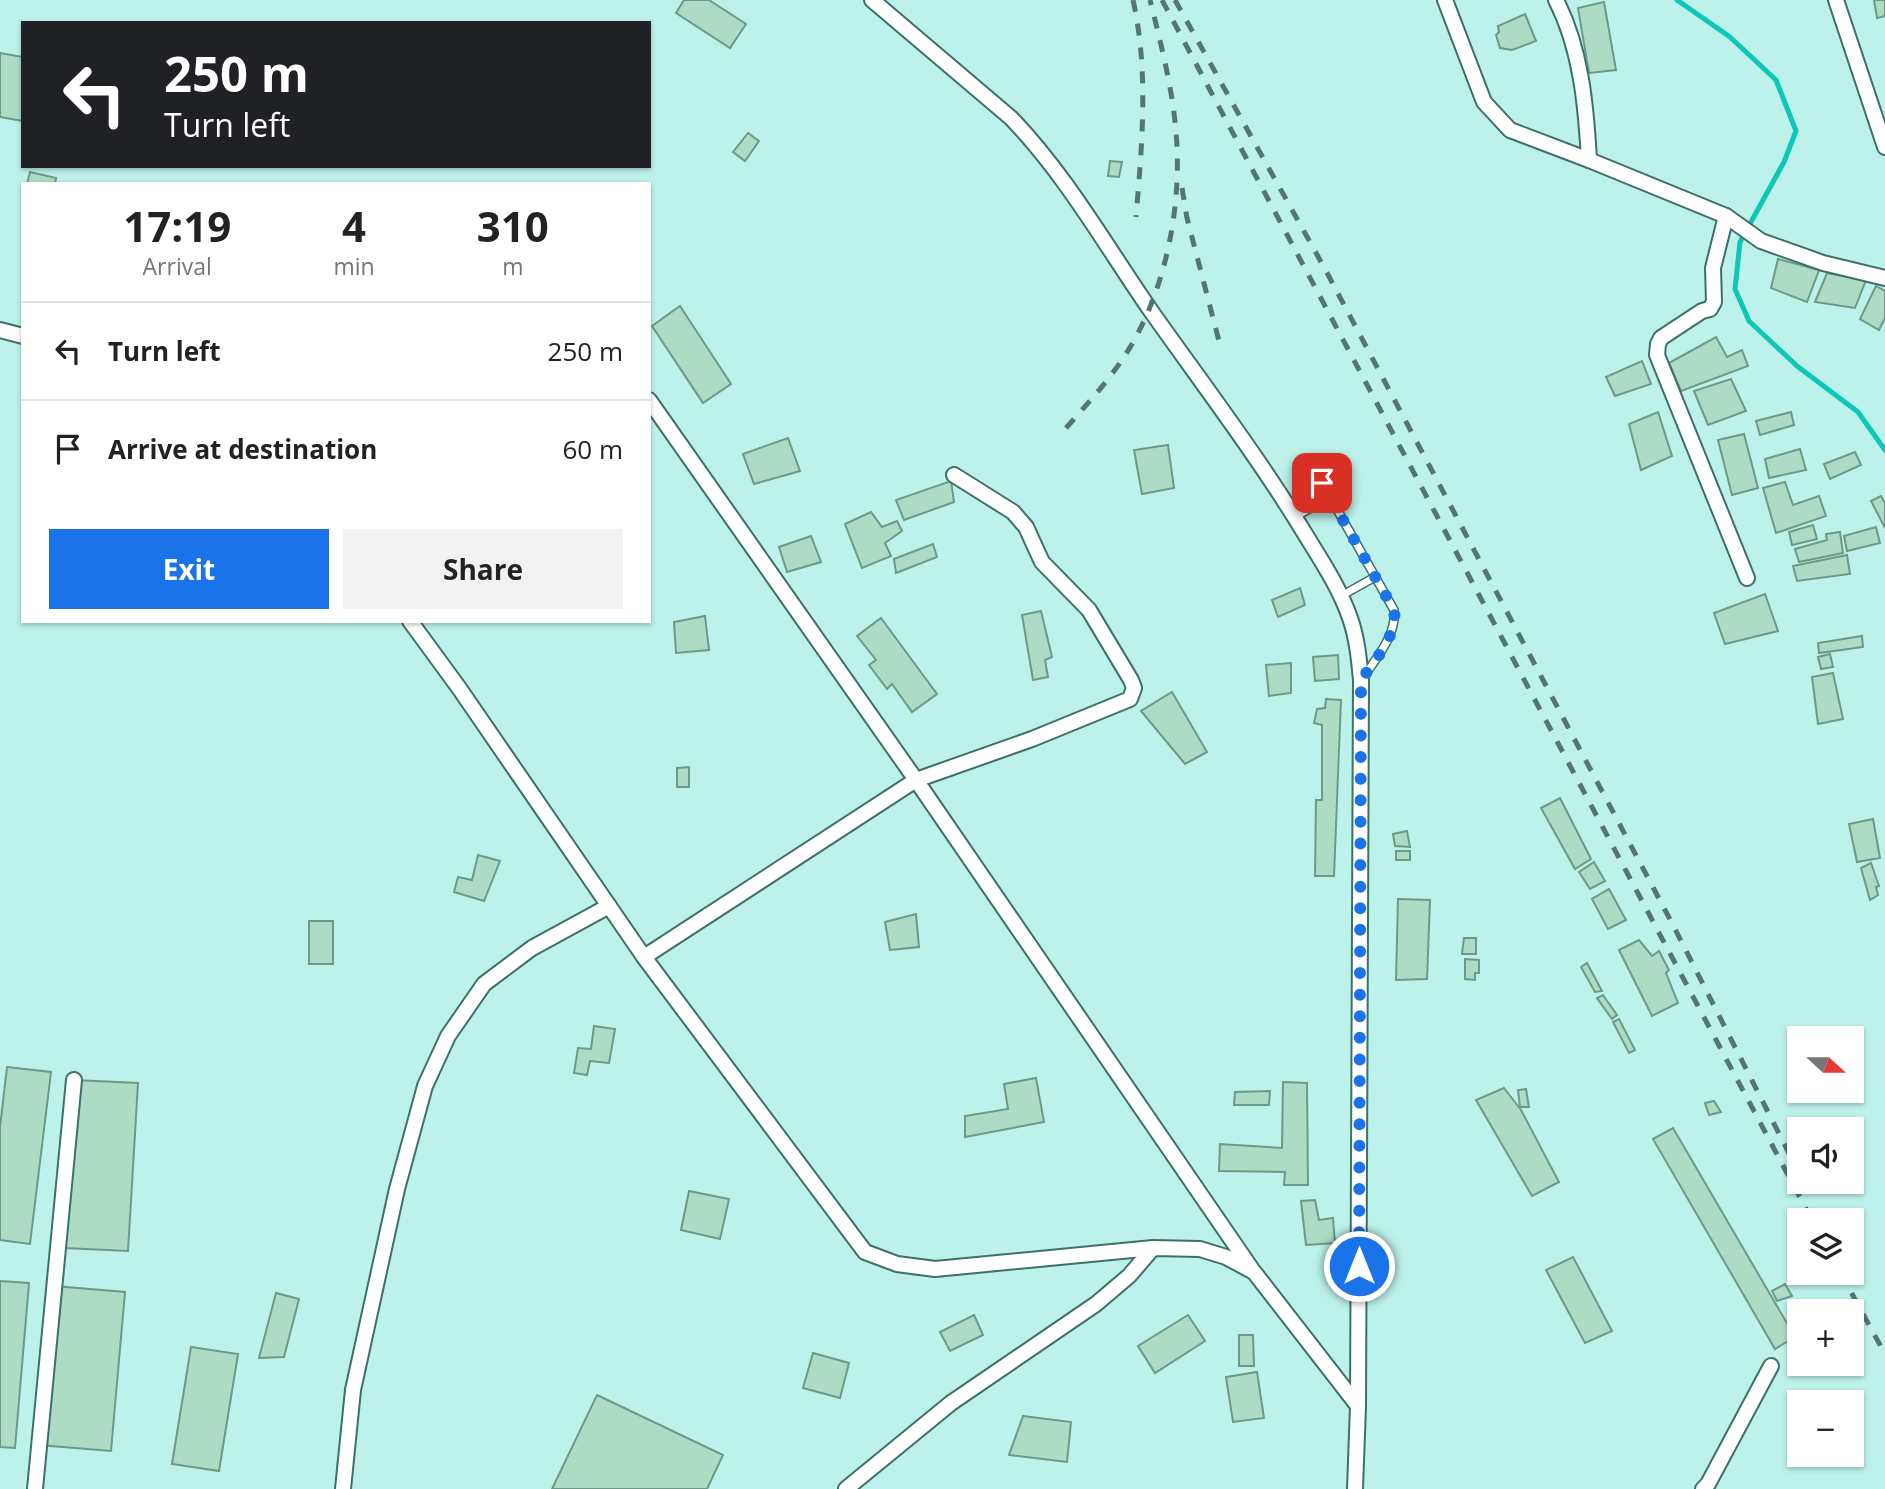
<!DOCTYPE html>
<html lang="en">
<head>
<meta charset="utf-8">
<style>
  :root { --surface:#fff; --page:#f2f2f2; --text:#222; --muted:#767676; --line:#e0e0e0; --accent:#1a73e8 }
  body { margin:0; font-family:"Open Sans",sans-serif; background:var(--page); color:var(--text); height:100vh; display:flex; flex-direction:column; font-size:26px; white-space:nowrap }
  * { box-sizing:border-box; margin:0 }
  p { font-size:23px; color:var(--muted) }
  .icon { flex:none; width:38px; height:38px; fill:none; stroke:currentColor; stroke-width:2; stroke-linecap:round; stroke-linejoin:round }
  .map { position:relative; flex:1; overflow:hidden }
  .sheet { position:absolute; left:21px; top:182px; width:630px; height:441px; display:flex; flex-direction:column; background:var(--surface); border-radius:0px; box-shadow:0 2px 5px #0004 }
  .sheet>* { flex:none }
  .banner { position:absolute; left:21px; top:21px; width:630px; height:147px; border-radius:0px; box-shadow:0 2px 5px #0004; background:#202124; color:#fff; overflow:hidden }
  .needle { width:46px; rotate:111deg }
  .buttons { position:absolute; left:1787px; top:1026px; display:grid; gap:14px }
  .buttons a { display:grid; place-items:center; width:77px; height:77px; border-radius:0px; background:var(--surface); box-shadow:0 2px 5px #0004; font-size:35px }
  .pin { position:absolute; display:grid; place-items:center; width:60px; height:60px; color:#fff; margin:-30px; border-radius:14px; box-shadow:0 4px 10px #0006 }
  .me { position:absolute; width:77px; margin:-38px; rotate:0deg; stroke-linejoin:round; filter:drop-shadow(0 0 5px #0008) }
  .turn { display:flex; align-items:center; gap:24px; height:147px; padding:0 28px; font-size:32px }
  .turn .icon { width:91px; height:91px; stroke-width:2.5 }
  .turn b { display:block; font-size:49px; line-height:60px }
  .eta { display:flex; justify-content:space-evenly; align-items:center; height:119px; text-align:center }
  .eta b { font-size:42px; font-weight:700; line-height:49px }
  .button { display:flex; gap:14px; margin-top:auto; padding:14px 28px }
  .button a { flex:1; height:80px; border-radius:0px; background:var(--accent); color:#fff; font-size:28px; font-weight:700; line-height:80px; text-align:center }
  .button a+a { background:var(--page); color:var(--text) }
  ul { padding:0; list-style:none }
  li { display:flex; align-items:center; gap:21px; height:98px; padding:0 28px; border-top:2px solid var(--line) }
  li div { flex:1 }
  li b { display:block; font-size:26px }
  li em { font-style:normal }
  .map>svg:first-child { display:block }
</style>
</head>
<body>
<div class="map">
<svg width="1885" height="1489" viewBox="0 0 1885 1489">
  <rect width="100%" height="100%" fill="#bcf2ea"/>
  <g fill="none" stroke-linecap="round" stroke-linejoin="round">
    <path stroke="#0ec7b8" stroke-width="5" d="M1677,0l53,37 46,43 20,51 -12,31 -44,80 -5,47 14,32 48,45 61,46 27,38"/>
  </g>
  <g fill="#addbc6" stroke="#6e9986" stroke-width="2">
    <path d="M684,0h25l37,24 -16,24 -54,-35z"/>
    <path d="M1874,0h11v16l-8,2z"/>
    <path d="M1604,2l12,68 -27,3 -11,-65z"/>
    <path d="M1525,14l11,27 -24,9 -12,-2 -4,-13 3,-3 -1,-6z"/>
    <path d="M0,53l23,4v64l-23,-4z"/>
    <path d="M748,133l11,8 -14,20 -12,-9z"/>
    <path d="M1110,161l12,1 -3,15 -11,-1z"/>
    <path d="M30,172l26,6 -1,6h-28z"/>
    <path d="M1778,259l41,11 -12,32 -36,-14z"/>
    <path d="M1827,273l39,7 -11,28 -40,-6z"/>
    <path d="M1876,286l9,5v27l-6,12 -19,-11z"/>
    <path d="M680,306l51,78 -28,19 -51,-77z"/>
    <path d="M1716,337l11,20 15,-7 6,16 -67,25 -12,-28z"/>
    <path d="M1642,361l9,23 -36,12 -9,-19z"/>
    <path d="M1731,379l15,32 -38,14 -14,-34z"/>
    <path d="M1658,412l14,44 -31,14 -12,-46z"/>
    <path d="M1791,412l3,13 -34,10 -4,-14z"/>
    <path d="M1744,434l14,54 -26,7 -14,-55z"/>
    <path d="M788,438l12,33 -46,13 -11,-30z"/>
    <path d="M1168,445l6,43 -32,6 -8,-44z"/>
    <path d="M1800,449l6,21 -37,8 -4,-19z"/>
    <path d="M1855,452l6,13 -31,14 -6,-15z"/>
    <path d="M951,481l3,21 -50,18 -8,-20z"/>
    <path d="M1785,482l8,23 26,-9 7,20 -50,17 -13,-45z"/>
    <path d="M1881,496l4,7v25l-14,-27z"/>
    <path d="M871,512l11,15 15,-6 5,10 -17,12 6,13 -29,12 -17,-44z"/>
    <path d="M1813,525l4,14 -25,6 -3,-13z"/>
    <path d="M1876,527l4,16 -33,8 -3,-15z"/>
    <path d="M1840,532l3,21 -44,9 -4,-13 32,-9 -1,-6z"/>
    <path d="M811,536l10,26 -34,10 -8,-25z"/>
    <path d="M933,544l4,13 -41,16 -2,-14z"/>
    <path d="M1847,555l3,19 -53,7 -4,-15z"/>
    <path d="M1300,588l5,17 -27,12 -6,-17z"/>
    <path d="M1765,594l13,37 -53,13 -11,-31z"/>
    <path d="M1041,611l11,46 -7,3 3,17 -15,3 -11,-65z"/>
    <path d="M705,616l4,34 -33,3 -2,-31z"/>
    <path d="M881,618l56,76 -25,18 -20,-28 -5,5 -18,-24 7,-5 -19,-24z"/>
    <path d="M1862,636l1,11 -44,6 -1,-10z"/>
    <path d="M1830,654l3,13 -12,2 -3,-12z"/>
    <path d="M1338,655l1,24 -24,2 -2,-24z"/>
    <path d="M1291,663v30l-22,3 -3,-31z"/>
    <path d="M1833,673l10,46 -25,5 -6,-47z"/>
    <path d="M1172,692l35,60 -22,12 -44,-53z"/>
    <path d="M1326,699l15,1 -7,176h-19l1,-76h6v-75l-8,-2 3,-14 8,-1z"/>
    <path d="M689,767v20h-12v-19z"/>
    <path d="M1560,798l31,61 -16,10 -34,-61z"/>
    <path d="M1873,819l7,39 -23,4 -8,-38z"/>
    <path d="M1407,831l3,16 -15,-1 -2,-12z"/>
    <rect x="1396" y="851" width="14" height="9"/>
    <path d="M478,855l22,6 -16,40 -30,-9 4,-15 14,3z"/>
    <path d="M1594,862l11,19 -15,8 -11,-17z"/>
    <path d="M1871,863l8,23 -3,1 2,8 -8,5 -9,-32z"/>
    <path d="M1609,889l17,31 -18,9 -16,-30z"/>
    <path d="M1398,899l32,1 -3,79 -31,1z"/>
    <path d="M916,914l3,33 -29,3 -5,-28z"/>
    <rect x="309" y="921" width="24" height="43"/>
    <path d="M1464,938h12v16h-14z"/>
    <path d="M1639,940l13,16 7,-5 10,19 -3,3 12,30 -26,13 -33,-66z"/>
    <path d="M1465,959l14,1v13h-4v7l-10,-1z"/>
    <path d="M1587,963l15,28 -7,1 -14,-25z"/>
    <path d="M1603,995l14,20 -5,4 -15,-21z"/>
    <path d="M1619,1019l16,31 -6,3 -16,-31z"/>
    <path d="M594,1026l21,3 -6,34 -19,-2 -3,14 -13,-2 4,-25 13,1z"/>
    <path d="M7,1067l44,5 -21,172 -30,-4v-113z"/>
    <path d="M1036,1078l8,44 -79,15v-21l43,-7 -4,-25z"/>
    <path d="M74,1080l64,3 -10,168 -64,-3z"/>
    <path d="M1283,1082l24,1 1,102h-24l1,-13 -66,-1 1,-27 62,4z"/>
    <path d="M1504,1088l17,22 38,72 -27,14 -56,-96z"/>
    <path d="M1526,1089l3,18h-9l-2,-17z"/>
    <path d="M1270,1091l-1,14h-35l1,-13z"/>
    <path d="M1714,1101l7,11 -12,3 -4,-12z"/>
    <path d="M1673,1128l122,209 -20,12 -122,-210z"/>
    <path d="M689,1191l40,8 -9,40 -39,-9z"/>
    <path d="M1315,1200l4,20 14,-2 2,25 -29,2 -5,-44z"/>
    <path d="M1573,1257l39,74 -27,12 -39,-73z"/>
    <path d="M0,1281l29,2 -14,165 -15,-1z"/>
    <path d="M1785,1284l7,12 -15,5 -5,-10z"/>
    <path d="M54,1286l71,6 -14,159 -72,-6z"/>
    <path d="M276,1293l23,6 -15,58 -25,1z"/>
    <path d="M974,1315l9,20 -33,16 -10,-19z"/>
    <path d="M1188,1315l17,26 -50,32 -17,-27z"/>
    <path d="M1239,1335h14l1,31h-15z"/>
    <path d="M191,1347l47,7 -19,117 -47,-7z"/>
    <path d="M813,1353l36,10 -9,35 -37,-10z"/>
    <path d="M1257,1372l7,46 -31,4 -7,-45z"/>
    <path d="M597,1395l126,60 -16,34h-155z"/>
    <path d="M1023,1416l48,6 -4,40 -58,-7z"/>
  </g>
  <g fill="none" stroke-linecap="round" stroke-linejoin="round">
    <defs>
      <g id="lane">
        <path d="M1322,483l72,127c3,25 -18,48 -31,68"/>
        <path d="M1295,517l35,-20"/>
        <path d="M1341,596l34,-19"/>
      </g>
      <g id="street">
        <path d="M872,0l139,118c55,57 95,128 140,193 51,72 105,143 151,218 17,28 37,57 48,89 7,20 9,41 11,62l-3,726 -3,83"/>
        <path d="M1445,0l39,102 26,28 79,30 137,56 35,25 62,22 62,15"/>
        <path d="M1556,0c25,49 30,105 33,160"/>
        <path d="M1836,0l49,147"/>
        <path d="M1726,216l-13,52 1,34 -4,7 -8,2 -41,27 -3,6 -1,11 90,223"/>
        <path d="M0,330l23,6"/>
        <path d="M649,400l267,380 335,488"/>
        <path d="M410,621l49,67 185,269 221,295 32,12 38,5 218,-21 47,1 26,8 28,15 104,134"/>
        <path d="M644,957l272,-177 116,-41 98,-40 4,-11 -3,-8 -42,-70 -47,-48 -16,-35 -13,-15 -59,-37"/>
        <path d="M35,1489l39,-409"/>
        <path d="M343,1489l10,-99 44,-201 28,-103 23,-50 36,-52 48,-36 77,-42"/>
        <path d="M846,1489l105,-86 145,-99 33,-28 24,-28"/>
        <path d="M1703,1489l5,-5 63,-118"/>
      </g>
    </defs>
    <use href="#lane" stroke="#3d706a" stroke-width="10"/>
    <use href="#street" stroke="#3d706a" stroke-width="18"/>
    <use href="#lane" stroke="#fff" stroke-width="7"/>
    <use href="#street" stroke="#fff" stroke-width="14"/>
    <g stroke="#547570" stroke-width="5" stroke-dasharray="12 12" stroke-linecap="butt">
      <path d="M1133,0c16,71 9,145 3,217"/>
      <path d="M1162,0l650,1220"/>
      <path d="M1175,0l150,269 348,656 126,248"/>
      <path d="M1182,188l5,30 32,123"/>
      <path d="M1066,428c24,-27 48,-53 66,-84 33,-57 48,-131 45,-197 -2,-49 -15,-99 -27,-147"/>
      <path d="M1840,1272l45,82"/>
    </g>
  </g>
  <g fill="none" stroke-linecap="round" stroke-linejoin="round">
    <path stroke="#1a73e8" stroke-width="12" stroke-dasharray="0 21.6" d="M1322,483l72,127c4,25 -19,50 -33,70l-2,586"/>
  </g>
</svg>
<div class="buttons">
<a><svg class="needle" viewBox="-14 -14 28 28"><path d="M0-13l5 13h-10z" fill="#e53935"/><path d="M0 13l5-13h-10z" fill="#767676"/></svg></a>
<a><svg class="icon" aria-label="sound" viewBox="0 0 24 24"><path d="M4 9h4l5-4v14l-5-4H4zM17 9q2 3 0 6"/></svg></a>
<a><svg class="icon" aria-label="layers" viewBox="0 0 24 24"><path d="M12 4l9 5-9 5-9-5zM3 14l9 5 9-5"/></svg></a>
<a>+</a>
<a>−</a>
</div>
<div class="pin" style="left:1322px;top:483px;background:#d93025"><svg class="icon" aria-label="arrive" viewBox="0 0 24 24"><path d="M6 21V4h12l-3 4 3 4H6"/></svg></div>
<svg class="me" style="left:1359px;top:1266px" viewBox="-20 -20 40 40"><circle r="17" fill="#1a73e8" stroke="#fff" stroke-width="3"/><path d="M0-11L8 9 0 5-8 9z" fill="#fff"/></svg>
<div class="banner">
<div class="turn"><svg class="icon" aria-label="left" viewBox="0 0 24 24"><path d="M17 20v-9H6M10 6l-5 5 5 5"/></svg><div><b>250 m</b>Turn left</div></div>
</div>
<section class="sheet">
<div class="eta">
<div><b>17:19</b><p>Arrival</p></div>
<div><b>4</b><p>min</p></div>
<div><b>310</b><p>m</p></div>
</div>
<ul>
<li><svg class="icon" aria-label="left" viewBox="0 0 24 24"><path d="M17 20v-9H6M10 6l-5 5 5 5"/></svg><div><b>Turn left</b></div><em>250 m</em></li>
<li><svg class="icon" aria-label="arrive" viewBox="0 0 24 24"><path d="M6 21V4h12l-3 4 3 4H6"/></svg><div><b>Arrive at destination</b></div><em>60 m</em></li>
</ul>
<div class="button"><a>Exit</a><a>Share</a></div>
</section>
</div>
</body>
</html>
